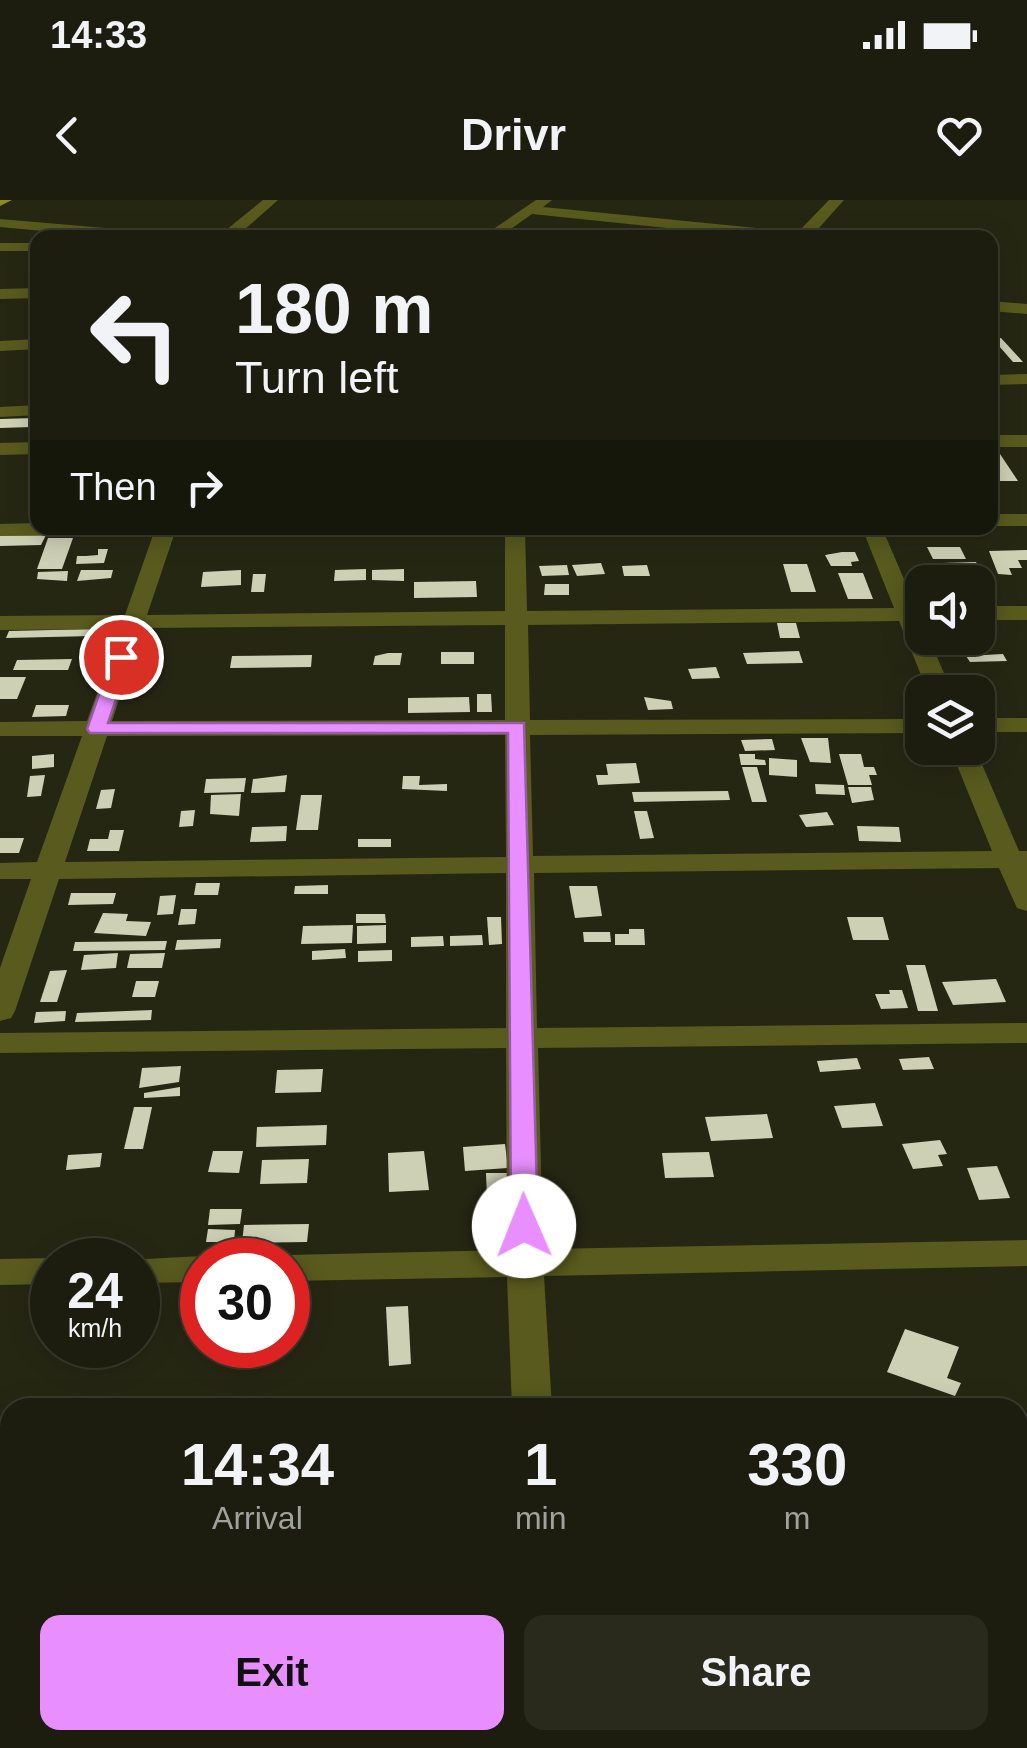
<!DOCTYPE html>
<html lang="en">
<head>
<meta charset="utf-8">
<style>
  :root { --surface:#1c1d0e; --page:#292a1c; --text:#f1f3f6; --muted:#a0a29e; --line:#3a3b2e; --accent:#e88eff }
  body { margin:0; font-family:Helvetica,sans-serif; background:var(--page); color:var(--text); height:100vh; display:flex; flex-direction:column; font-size:38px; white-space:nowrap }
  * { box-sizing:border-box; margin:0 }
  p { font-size:32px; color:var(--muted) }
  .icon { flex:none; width:55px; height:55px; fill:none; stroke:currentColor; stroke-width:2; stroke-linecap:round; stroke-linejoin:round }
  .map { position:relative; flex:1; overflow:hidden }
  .sheet { position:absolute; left:0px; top:1198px; width:1028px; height:352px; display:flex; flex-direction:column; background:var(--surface); border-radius:30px 30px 0 0; box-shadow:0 5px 25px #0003,0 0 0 2px var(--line) }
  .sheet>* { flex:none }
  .guide { position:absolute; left:30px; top:30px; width:968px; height:305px; border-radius:20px; box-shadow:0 5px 25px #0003,0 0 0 2px var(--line); background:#1c1d0e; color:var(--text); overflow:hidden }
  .fabs { position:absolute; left:905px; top:365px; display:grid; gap:20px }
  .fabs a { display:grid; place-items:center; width:90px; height:90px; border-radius:20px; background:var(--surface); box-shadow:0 5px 25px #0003,0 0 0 2px var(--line); font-size:50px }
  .speed { position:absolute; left:30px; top:1038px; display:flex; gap:20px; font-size:50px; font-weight:700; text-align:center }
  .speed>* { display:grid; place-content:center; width:130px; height:130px; border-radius:50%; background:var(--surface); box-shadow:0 5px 25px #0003,0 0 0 2px var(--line); line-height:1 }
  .speed small { font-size:25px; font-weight:400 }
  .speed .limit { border:15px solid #d22; background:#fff; color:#111 }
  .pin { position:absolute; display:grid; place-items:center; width:85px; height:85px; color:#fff; margin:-42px; border:5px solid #fff; border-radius:50%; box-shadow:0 2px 10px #0007 }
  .me { position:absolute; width:110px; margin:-55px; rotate:359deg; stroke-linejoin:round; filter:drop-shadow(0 0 8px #0008) }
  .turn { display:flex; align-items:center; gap:35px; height:210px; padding:0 40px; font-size:45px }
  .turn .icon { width:130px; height:130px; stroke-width:2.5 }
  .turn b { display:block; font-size:70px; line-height:85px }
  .then { display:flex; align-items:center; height:95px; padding:0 40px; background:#0003; gap:20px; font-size:38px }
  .eta { display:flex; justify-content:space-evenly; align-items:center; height:170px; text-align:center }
  .eta b { font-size:60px; font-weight:600; line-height:70px }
  .primary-button { display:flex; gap:20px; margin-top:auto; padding:20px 40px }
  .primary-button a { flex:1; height:115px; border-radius:20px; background:var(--accent); color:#111; font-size:40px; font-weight:600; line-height:115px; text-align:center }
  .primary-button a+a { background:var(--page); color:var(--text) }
  .status { display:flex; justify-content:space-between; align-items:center; height:70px; padding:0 50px; background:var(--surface); direction:ltr }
  .status svg { height:28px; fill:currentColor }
  header { display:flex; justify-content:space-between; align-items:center; height:130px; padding:0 40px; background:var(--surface); font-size:45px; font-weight:600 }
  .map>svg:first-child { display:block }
</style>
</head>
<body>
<div class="status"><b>14:33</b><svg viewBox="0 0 49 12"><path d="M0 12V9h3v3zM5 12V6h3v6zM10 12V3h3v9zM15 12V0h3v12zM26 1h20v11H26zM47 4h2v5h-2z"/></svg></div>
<header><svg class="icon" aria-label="back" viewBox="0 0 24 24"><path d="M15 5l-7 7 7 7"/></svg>Drivr<svg class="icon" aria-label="heart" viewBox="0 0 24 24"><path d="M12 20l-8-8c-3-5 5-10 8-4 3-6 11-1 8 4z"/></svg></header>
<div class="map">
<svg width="1027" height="1548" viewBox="0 0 1027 1548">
  <rect width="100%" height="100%" fill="#262713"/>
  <g fill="#ced0b6">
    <path d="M992,138h9l22,24h-10z"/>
    <path d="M35,218l-3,9 -32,1v-9z"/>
    <path d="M990,254h10l18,27h-22l-6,-8z"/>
    <path d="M0,335h46l-5,10 -41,1z"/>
    <path d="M48,338h25l-11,31h-25z"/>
    <path d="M927,347h33l6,12h-33z"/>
    <path d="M98,349h10l-4,14 -28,1 1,-8h9v4v-4l12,-1z"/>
    <path d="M1027,350v10h-9l4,8h-13l3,7 -14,-1 -9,-23z"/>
    <path d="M842,352h13l4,9 -8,1 1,4h-21l-6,-11z"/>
    <path d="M976,362l5,10 -33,1 -6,-10z"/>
    <path d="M601,363l4,11 -28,2 -5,-11z"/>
    <path d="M783,364h24l9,28h-25z"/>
    <path d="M567,365l2,10 -27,1 -3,-10z"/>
    <path d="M647,365l3,11h-26l-2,-10z"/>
    <path d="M366,369v11l-32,1 1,-11z"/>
    <path d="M404,369v12l-32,-1v-10z"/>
    <path d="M81,370h32l-2,8 -34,3z"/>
    <path d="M241,370v15l-40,2 2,-15z"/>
    <path d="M68,371l-1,10 -30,-2 1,-7z"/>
    <path d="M838,373h25l10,26h-25z"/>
    <path d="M253,374h13l-2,18h-13z"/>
    <path d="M476,381l1,16 -63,1v-16z"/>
    <path d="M545,384h24v11h-25z"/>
    <path d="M777,423h19l4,15h-20z"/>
    <path d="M95,429l-2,7 -87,2 3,-7z"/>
    <path d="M799,451l4,12 -56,1 -4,-11z"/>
    <rect x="441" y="452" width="33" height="12"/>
    <path d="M388,453h14l-2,12h-27l2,-9z"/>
    <path d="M1003,454l4,7 -37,1 -4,-6z"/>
    <path d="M312,455l-1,12 -81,1 2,-12z"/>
    <path d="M72,459l-4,11h-55l4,-10z"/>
    <path d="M716,467l4,11 -28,1 -4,-10z"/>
    <path d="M0,477h26l-9,22h-17z"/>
    <path d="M477,494h14l1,18h-15z"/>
    <path d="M469,497l1,15 -62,1v-15z"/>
    <path d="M644,497l27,4 2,8 -25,1z"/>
    <path d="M36,505h33l-3,11 -34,1z"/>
    <path d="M801,538h27l3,25 -21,-1z"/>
    <path d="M772,539l3,11 -30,1 -4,-11z"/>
    <path d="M54,554v13l-22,2v-13z"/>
    <path d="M739,554h16v5l10,1 1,5h-25z"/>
    <path d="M839,554h22l3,13h10l3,8h-8l3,10h-24z"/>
    <path d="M769,558l28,2v17l-28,-2z"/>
    <path d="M636,563l4,20 -42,2 -2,-10h12l-2,-11z"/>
    <path d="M742,567h15l10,35h-15z"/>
    <path d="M45,575l-4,21 -14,1 3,-21z"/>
    <path d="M287,575l-2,17 -34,1 2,-14z"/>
    <path d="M403,576h17l-1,9 28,-1v7l-45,-2z"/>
    <path d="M246,578l-2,14 -40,1 2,-14z"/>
    <path d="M815,584l29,1 1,10 -29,-1z"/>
    <path d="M848,587h23l3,13 -22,3z"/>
    <path d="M115,589l-4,19 -15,1 5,-19z"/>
    <path d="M728,591l2,9 -96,2 -2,-10z"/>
    <path d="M241,594l-2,22 -29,-2 1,-19z"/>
    <path d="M301,595h21l-4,35h-22z"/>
    <path d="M195,610l-2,16 -14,1 2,-16z"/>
    <path d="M634,611h13l7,27 -14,1z"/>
    <path d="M827,612l7,13 -28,2 -7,-12z"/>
    <path d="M287,626l-1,15 -36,1 2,-15z"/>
    <path d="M857,626l42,1 2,15 -42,-1z"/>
    <path d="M110,630h14l-5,21h-32l3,-12h18z"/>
    <path d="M0,638h24l-5,15h-19z"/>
    <rect x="358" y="639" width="33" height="8"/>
    <path d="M196,683h24l-2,12h-24z"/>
    <path d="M328,685v9h-34l1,-8z"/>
    <path d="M569,686h28l5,30 -27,2z"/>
    <path d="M71,693h45l-3,11 -45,1z"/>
    <path d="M176,695l-3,19 -16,1 3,-19z"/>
    <path d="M181,709h16l-2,15 -17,1z"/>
    <path d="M103,713l25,1 -2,7 25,1 -5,14 -52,-3z"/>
    <path d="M356,714h29l1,9h-30z"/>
    <path d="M487,717h14l1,27 -13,1z"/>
    <path d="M847,717h36l6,23h-36z"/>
    <path d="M353,725l-1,18 -51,1 2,-18z"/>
    <path d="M386,725v18l-29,1v-18z"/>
    <path d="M629,729h15l1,16h-30v-11h14z"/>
    <path d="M583,732h27l1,10h-27z"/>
    <path d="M482,735l1,10 -33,1v-10z"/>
    <path d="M443,736l1,10 -33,1v-10z"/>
    <path d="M221,739l-1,9 -45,2 2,-10z"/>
    <path d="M167,741l-2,9 -92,1 2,-9z"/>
    <path d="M345,749l1,9 -34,2v-9z"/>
    <path d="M392,750v11l-34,1v-11z"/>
    <path d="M118,753l-2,15 -35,2 3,-15z"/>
    <path d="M165,753l-3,15h-35l3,-14z"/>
    <path d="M906,765h19l13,46h-20z"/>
    <path d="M67,770l-10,32h-17l10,-31z"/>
    <path d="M996,779l10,23 -53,3 -11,-23z"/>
    <path d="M136,781h23l-4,16h-23z"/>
    <path d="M889,790h13l6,18 -27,1 -6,-15h15z"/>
    <path d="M152,810l-1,10 -76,2 2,-9z"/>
    <path d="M66,811l-1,10 -31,2 2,-11z"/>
    <path d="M929,857l5,12 -31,1 -4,-11z"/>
    <path d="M857,858l4,11 -41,3 -3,-11z"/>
    <path d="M181,866l-2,16 -40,6 3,-20z"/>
    <path d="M323,869l-2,23 -46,1 2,-23z"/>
    <path d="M180,887v9l-36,2v-5z"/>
    <path d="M875,903l8,23 -41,2 -8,-22z"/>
    <path d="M134,907h18l-9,42h-19z"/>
    <path d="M767,914l6,24 -62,3 -6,-24z"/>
    <path d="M327,925l-1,20 -70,2 1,-20z"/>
    <path d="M940,940l7,14 -9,1 5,11 -30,3 -11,-25z"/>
    <path d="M505,944l3,24 -43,3 -2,-24z"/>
    <path d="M213,951h30l-4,22 -31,-1z"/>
    <path d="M424,951l5,39 -40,2 -1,-39z"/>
    <path d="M709,952l5,25 -49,1 -3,-25z"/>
    <path d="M102,953l-2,14 -34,3 2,-15z"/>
    <path d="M309,959l-2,24 -47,1 2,-24z"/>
    <path d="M997,966l13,32 -31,2 -12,-32z"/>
    <path d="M486,973h21l1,24 -21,1z"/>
    <path d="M210,1009h32l-2,15 -32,1z"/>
    <path d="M309,1024l-2,18 -65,1 2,-18z"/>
    <path d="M208,1029l27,1 -1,12h-28z"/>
    <path d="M408,1106l3,58 -22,2 -3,-59z"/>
    <path d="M905,1129l54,18 -12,31 14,5 -6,13 -68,-24z"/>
    <path d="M10,1467v46l-10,-5v-29z"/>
    <path d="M859,1540l5,8h-33l-1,-6z"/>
  </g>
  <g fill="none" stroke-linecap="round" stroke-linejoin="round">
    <g fill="#595a1d" fill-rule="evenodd">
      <path d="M263,0h15l-34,30 46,8 -64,-2v-6z"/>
      <path d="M536,0h16l-9,7 255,25 31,-32h15l-34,38h-47l-231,-24 -34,24h-18z"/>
      <path d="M0,19l175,15 7,4h-63l-119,-11z"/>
      <rect x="0" y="43" width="38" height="8"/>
      <path d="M38,88v10l-38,1v-10z"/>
      <path d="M990,101l37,3v10l-37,-3z"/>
      <path d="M38,139v10l-38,2v-10z"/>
      <path d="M1027,174v10l-37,1v-10z"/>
      <path d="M38,205v10l-38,2v-10z"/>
      <rect x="990" y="235" width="37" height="12"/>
      <path d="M38,242v12l-38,1v-12z"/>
      <rect x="990" y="314" width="37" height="12"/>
      <path d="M38,323v5h208l-10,6 -62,1 -27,80 358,-4v-83h20l2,83 367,-3 -32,-80h20l34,79h6v31h7l23,54h-24l-29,-71 -371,4 2,95 392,-1v14l-392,2 3,121 459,-5 -42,-103h25l44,103h8v60l-10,-3 -18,-40 -465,5 3,155 490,-5v20l-489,5 5,201 484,-9v26l-483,10 8,132h-40l-5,-131 -219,4v-21h-14l14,-5 219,-5 -1,-202 -506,5v-20l506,-5v-155l-447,6 -44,132 -4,7 -11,3v-53l31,-89h-31v-16l37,-1 45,-126h-82v-14l87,-1 33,-92 -120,1v-14l125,-1 28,-80 -153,1v-12zM505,425v95l-393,1 31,-93zM505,535l1,122 -441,5 42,-126z"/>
      <rect x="978" y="406" width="49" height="14"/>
      <rect x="978" y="518" width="49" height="14"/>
      <path d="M202,1056l13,4h-13v22l-64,1v-23h-11z"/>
      <path d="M52,1058l8,2h-8v24l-52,1v-26z"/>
      <path d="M525,1540h46l1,8h-46z"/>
    </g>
    <path fill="#8b8c21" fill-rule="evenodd" d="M0,0h12l-12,6z"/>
  </g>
  <path fill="#e88eff" stroke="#975ca6" stroke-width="2.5" d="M121,452l9,5 -22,66h416l14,503 -4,7h-19l-4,-7 -3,-493h-418l-3,-4 25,-72z"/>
</svg>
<div class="fabs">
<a><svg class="icon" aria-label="sound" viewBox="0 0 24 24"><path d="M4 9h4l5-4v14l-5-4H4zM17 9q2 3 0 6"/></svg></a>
<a><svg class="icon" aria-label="layers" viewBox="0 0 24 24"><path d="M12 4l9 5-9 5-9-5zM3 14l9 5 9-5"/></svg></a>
</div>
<div class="speed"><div>24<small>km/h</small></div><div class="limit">30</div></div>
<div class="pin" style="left:121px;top:457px;background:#d93025"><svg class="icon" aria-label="arrive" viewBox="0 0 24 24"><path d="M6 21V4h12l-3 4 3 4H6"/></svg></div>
<svg class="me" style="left:524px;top:1026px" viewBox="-20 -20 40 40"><circle r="19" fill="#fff"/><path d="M0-13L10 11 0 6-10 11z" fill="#e88eff"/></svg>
<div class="guide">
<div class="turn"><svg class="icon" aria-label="left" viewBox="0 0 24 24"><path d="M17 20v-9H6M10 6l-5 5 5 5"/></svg><div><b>180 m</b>Turn left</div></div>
<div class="then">Then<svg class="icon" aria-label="right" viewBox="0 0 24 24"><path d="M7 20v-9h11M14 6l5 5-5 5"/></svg></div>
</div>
<section class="sheet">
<div class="eta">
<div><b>14:34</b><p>Arrival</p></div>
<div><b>1</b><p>min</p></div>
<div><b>330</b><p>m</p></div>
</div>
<div class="primary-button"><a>Exit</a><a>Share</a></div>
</section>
</div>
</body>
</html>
